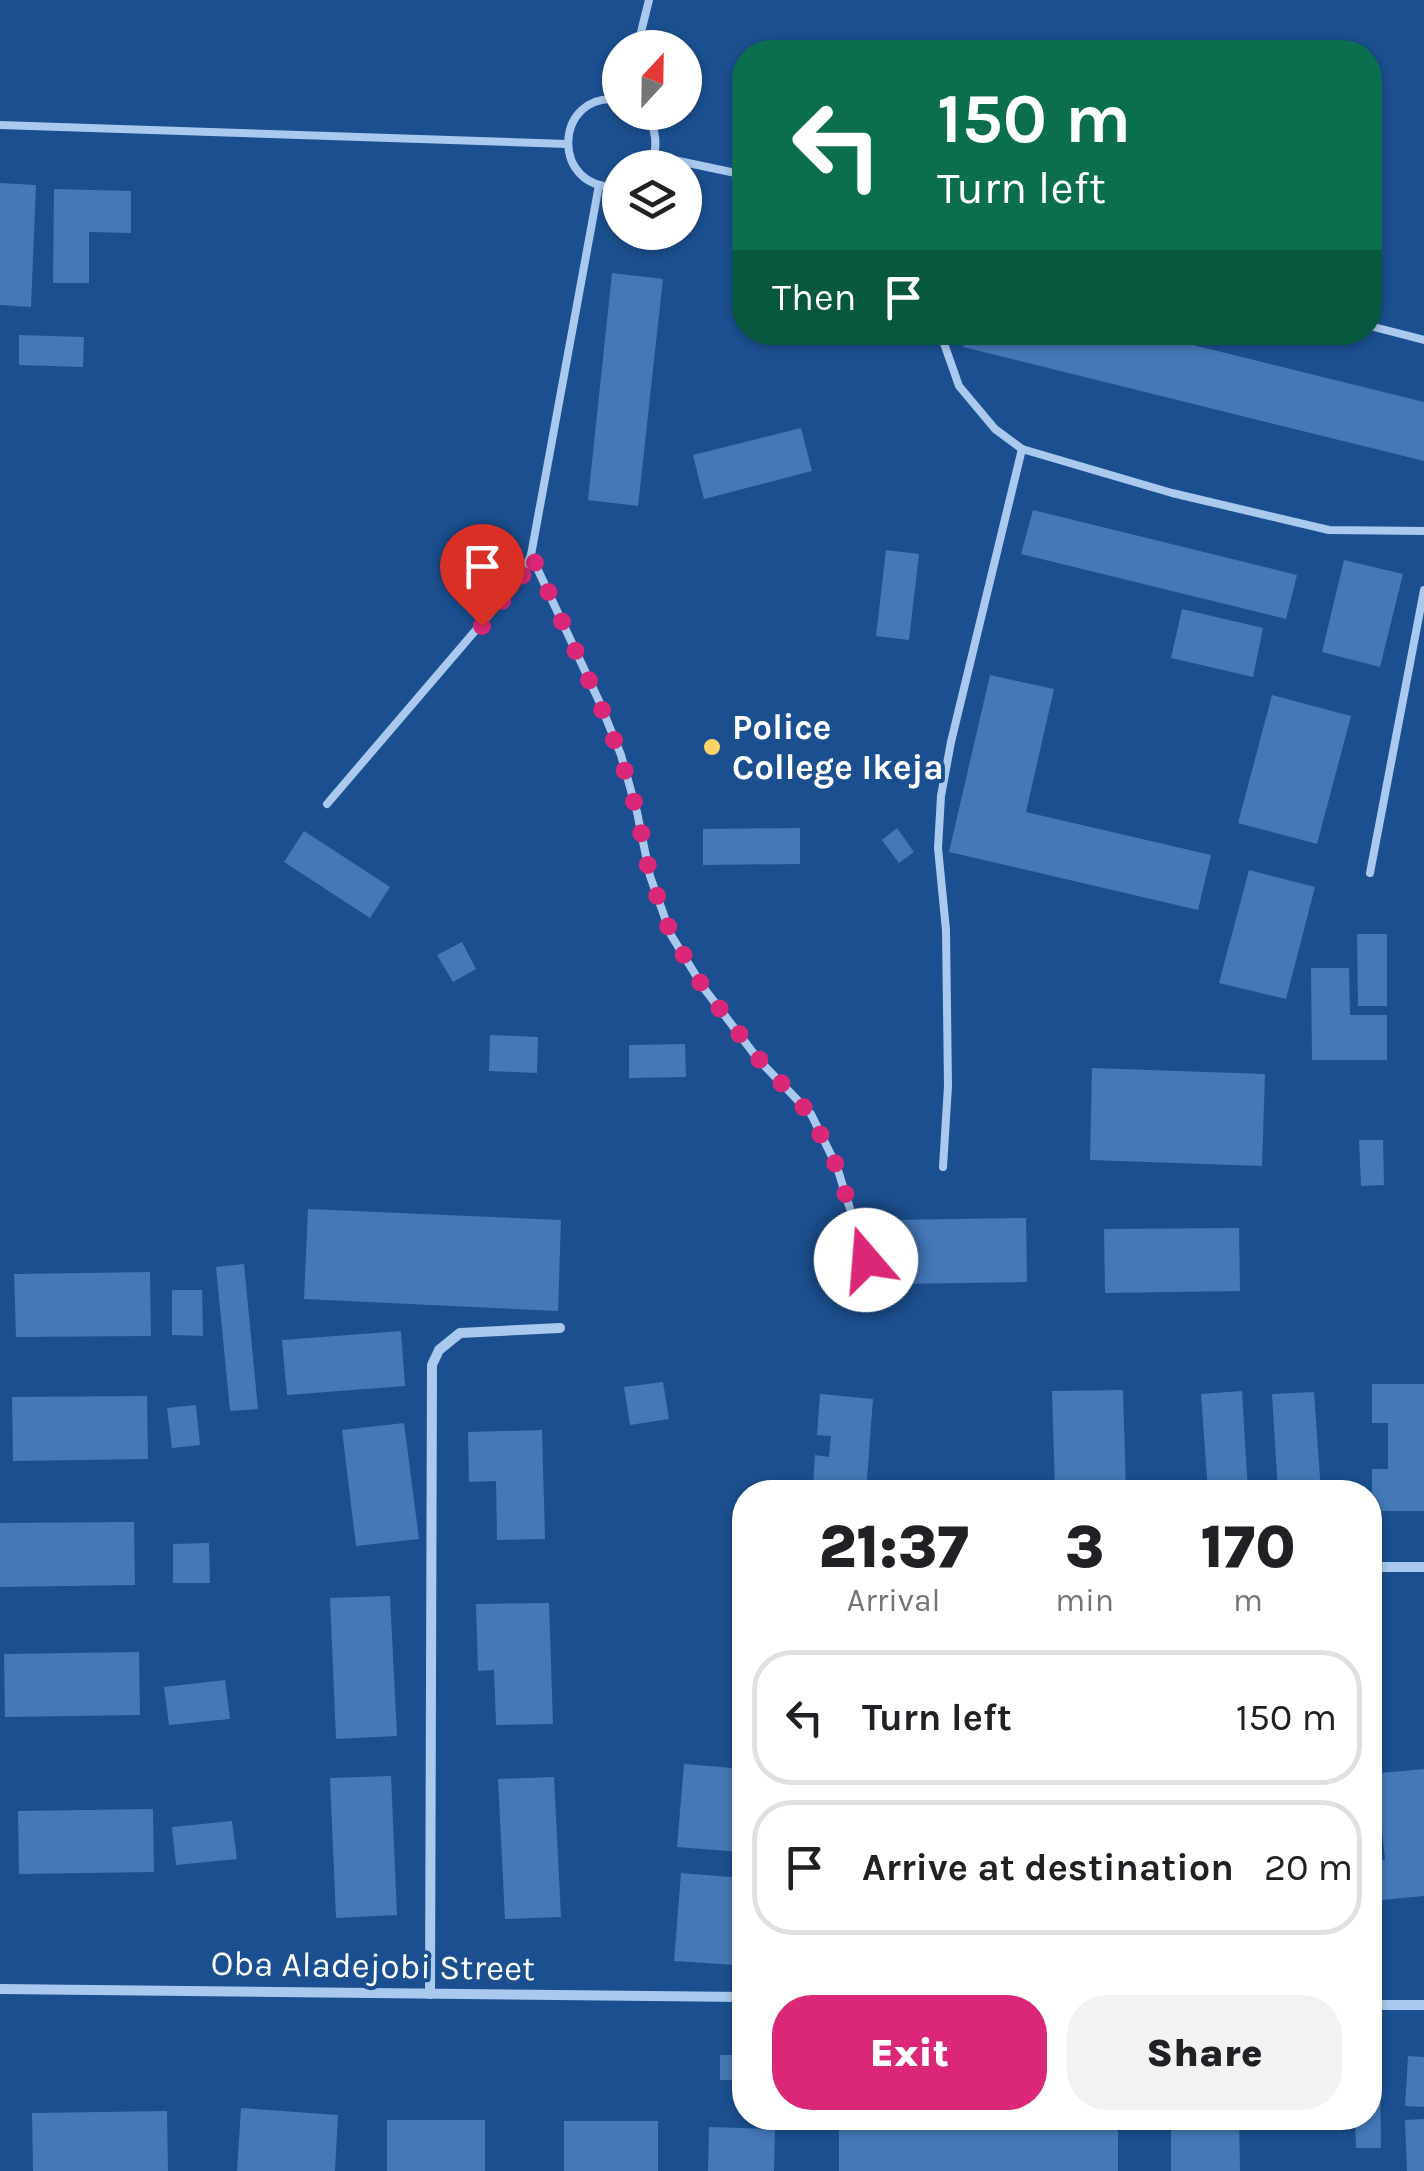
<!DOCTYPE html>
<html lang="en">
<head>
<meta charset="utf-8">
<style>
  :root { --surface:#fff; --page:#f2f2f2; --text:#202124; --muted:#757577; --line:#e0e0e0; --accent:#db2777 }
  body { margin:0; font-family:Karla,sans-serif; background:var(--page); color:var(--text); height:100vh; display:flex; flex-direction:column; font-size:38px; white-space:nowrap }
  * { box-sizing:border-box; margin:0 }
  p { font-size:32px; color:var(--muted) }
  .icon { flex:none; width:55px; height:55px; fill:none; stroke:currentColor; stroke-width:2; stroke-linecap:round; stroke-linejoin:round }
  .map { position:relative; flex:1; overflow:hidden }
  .sheet { position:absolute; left:732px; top:1480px; width:650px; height:650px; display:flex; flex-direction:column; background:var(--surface); border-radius:40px; box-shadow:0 2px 8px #0004 }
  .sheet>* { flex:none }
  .top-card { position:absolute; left:732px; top:40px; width:650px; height:305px; border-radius:40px; box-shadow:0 2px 8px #0004; background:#0b6e4f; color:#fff; overflow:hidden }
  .needle { width:65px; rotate:22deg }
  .tools { position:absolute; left:602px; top:30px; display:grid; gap:20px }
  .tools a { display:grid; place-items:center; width:100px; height:100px; border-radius:50%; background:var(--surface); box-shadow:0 2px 8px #0004; font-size:50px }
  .pin { position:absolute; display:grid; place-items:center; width:85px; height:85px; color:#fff; margin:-102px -42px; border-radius:50% 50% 50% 0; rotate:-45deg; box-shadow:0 0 10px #0007 }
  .pin .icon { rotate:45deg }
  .me { position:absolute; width:110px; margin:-55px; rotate:342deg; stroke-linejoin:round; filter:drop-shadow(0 0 8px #0008) }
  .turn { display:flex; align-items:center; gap:35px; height:210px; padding:0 40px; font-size:45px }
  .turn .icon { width:130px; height:130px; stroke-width:2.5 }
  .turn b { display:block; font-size:70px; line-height:85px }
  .then { display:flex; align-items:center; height:95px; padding:0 40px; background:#0003; gap:20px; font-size:38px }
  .eta { display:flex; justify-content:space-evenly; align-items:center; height:170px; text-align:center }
  .eta b { font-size:60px; font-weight:800; line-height:70px }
  .action { display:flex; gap:20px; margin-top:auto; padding:20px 40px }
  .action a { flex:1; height:115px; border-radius:40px; background:var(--accent); color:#fff; font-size:40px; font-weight:800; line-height:115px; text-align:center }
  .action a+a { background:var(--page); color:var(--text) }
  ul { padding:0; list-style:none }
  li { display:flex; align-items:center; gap:30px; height:135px; margin:0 20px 15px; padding:0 20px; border:5px solid var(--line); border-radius:40px }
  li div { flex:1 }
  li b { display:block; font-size:38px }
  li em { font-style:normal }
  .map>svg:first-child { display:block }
</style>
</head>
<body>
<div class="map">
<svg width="1424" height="2171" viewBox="0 0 1424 2171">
  <rect width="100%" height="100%" fill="#1b4f8f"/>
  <g fill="#4478b7">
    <path d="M0,183l36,2 -5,122 -31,-2z"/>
    <path d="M54,189l77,2v42l-42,-1v51h-36z"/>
    <path d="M612,273l51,6 -25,227 -50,-6z"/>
    <path d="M966,332h175l283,70v59l-461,-114z"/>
    <path d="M19,335l65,2 -1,30 -64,-2z"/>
    <path d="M801,428l11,43 -108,28 -11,-44z"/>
    <path d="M1033,510l264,65 -11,44 -265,-65z"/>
    <path d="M886,550l33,4 -10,86 -33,-4z"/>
    <path d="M1344,560l59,14 -23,93 -58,-15z"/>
    <path d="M1182,609l81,19 -10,49 -82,-19z"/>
    <path d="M990,675l64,14 -28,123 185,43 -13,55 -249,-58z"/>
    <path d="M1272,695l79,21 -34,128 -79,-21z"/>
    <path d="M800,828v36l-97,1v-36z"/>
    <path d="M897,828l17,24 -15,11 -17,-23z"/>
    <path d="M304,831l86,56 -20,31 -86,-56z"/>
    <path d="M1249,870l66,17 -29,112 -67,-16z"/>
    <path d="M1357,934h30v72h-29z"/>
    <path d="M462,942l14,27 -23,13 -16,-27z"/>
    <path d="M1311,968h38l1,47h37v45h-75z"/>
    <path d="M490,1035l48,2 -1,36 -48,-2z"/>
    <path d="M685,1044l1,33 -57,1v-33z"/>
    <path d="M1092,1068l173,6 -3,92 -172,-6z"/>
    <path d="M1359,1140h24l1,45 -23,1z"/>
    <path d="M308,1209l253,11 -3,91 -254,-12z"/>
    <path d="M1026,1218l1,64 -135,2 -2,-64z"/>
    <path d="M1239,1228l1,63 -135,2 -1,-64z"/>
    <path d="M244,1264l14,145 -28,2 -14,-144z"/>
    <path d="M150,1272l1,64 -135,1 -2,-63z"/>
    <path d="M172,1290h30l1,46 -31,-1z"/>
    <path d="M401,1331l4,55 -118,9 -5,-55z"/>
    <path d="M663,1382l6,37 -39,6 -6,-38z"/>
    <path d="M1372,1384h52v127h-52v-42h16v-46h-16z"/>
    <path d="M1123,1390l3,102h-71l-3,-101z"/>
    <path d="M1242,1391l6,101h-40l-7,-98z"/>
    <path d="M1314,1392l7,100h-43l-6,-98z"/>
    <path d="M820,1394l53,5 -7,93h-42v-6h-11l2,-31 14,2 2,-21 -14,-1z"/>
    <path d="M147,1396l1,63 -135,2 -1,-64z"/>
    <path d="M196,1405l4,40 -28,3 -5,-40z"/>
    <path d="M404,1423l15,116 -63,7 -14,-116z"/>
    <path d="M542,1430l3,109 -48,1 -1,-59 -27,1 -1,-50z"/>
    <path d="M134,1522l1,63 -135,2v-64z"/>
    <path d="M209,1543l1,40h-37v-39z"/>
    <path d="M390,1596l7,140 -61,3 -6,-141z"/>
    <path d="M549,1603l4,121 -57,1 -2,-55 -16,1 -2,-67z"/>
    <path d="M139,1652l1,63 -135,2 -1,-63z"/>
    <path d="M225,1680l5,39 -61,6 -5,-38z"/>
    <path d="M684,1764l61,5 -4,83 -64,-5z"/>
    <path d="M1424,1769v127l-54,5v-39l15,-2 -4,-42 -11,1v-45z"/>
    <path d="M391,1776l6,139 -61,3 -6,-140z"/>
    <path d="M554,1777l7,140 -56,2 -7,-140z"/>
    <path d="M153,1809l1,63 -135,2 -1,-63z"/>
    <path d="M232,1821l5,38 -61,6 -4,-38z"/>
    <path d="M681,1873l62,5 -7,87 -62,-4z"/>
    <rect x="720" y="2055" width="25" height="25"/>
    <path d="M1408,2056l16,1v50l-19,-1z"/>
    <path d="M1370,2060h10l1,88h-25l-1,-30h15z"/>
    <path d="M241,2108l97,7 -3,56h-98z"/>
    <path d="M167,2111l1,60h-135l-1,-58z"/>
    <rect x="839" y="2118" width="279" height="53"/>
    <path d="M1171,2118h68l1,53h-69z"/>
    <path d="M1424,2119v52h-17l-2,-51z"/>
    <rect x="387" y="2120" width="98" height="51"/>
    <rect x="564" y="2121" width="94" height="50"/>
    <path d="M709,2127l66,2 -1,42h-66z"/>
  </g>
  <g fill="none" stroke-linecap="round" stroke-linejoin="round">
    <g stroke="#a9c9ee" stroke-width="8">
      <path d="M637,48l12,-48"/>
      <path d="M620,100c-68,-10 -70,94 0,86"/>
      <path d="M644,112c14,18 15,36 5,56"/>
      <path d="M0,125l567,19"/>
      <path d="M655,156l90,19"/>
      <path d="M1370,326l54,14"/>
      <path d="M940,332l19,54 36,43 27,20 150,44 157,37 95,1"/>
      <path d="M531,555l68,146 22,54 16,57 13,64 21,59 32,52 55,72 53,55 26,53 29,93"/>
      <path d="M327,804l195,-228 9,-21 68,-370"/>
      <path d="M1370,873l54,-283"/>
      <path d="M943,1167l5,-81 -2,-156 -8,-82 3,-52 10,-54 71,-293"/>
    </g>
    <g stroke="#a9c9ee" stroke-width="10">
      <path d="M1370,1567h54"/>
      <path d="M0,1989l745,8"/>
      <path d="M430,1994l2,-629 7,-15 21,-17 100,-5"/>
      <path d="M1370,2005h54"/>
    </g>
  </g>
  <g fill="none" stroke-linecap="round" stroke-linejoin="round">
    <path stroke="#db2777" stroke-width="18" stroke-dasharray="0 32.4" d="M482,626l40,-50 9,-22 68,148 21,53 17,57 13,64 21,58 32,53 55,71 52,56 27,53 29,93"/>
  </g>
  <circle fill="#ffd166" stroke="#1b4f8f" stroke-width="4" cx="712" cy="747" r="10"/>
  <g text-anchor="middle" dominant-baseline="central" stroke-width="8" stroke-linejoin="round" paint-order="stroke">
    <g font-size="35" font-weight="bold" fill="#fff" stroke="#1b4f8f" text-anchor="start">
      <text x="732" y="727">Police<tspan x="732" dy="40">College Ikeja</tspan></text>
    </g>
    <g font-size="35" fill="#fff" stroke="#1b4f8f">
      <text transform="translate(373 1966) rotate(1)">Oba Aladejobi Street</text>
    </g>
  </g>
</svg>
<div class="tools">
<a><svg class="needle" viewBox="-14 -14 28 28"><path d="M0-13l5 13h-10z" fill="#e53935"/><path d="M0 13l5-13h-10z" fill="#757577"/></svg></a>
<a><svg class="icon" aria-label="layers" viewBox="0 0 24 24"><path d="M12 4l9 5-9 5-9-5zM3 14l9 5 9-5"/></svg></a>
</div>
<div class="pin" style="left:482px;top:626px;background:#d93025"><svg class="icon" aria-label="arrive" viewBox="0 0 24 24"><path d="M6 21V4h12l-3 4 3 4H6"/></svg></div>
<svg class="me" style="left:866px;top:1260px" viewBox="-20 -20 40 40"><circle r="19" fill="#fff"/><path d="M0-13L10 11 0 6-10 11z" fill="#db2777"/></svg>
<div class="top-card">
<div class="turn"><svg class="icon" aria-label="left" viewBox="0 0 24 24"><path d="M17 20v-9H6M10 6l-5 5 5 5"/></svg><div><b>150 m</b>Turn left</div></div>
<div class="then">Then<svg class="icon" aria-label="arrive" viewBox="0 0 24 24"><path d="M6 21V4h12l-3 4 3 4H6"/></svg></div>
</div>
<section class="sheet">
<div class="eta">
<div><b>21:37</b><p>Arrival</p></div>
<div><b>3</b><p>min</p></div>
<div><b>170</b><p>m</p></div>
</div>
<ul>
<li><svg class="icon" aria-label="left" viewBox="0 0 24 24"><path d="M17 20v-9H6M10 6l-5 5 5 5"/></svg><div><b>Turn left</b></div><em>150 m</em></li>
<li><svg class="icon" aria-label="arrive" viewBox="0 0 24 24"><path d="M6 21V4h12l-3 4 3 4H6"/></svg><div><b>Arrive at destination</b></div><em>20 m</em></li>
</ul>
<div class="action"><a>Exit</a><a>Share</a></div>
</section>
</div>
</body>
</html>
